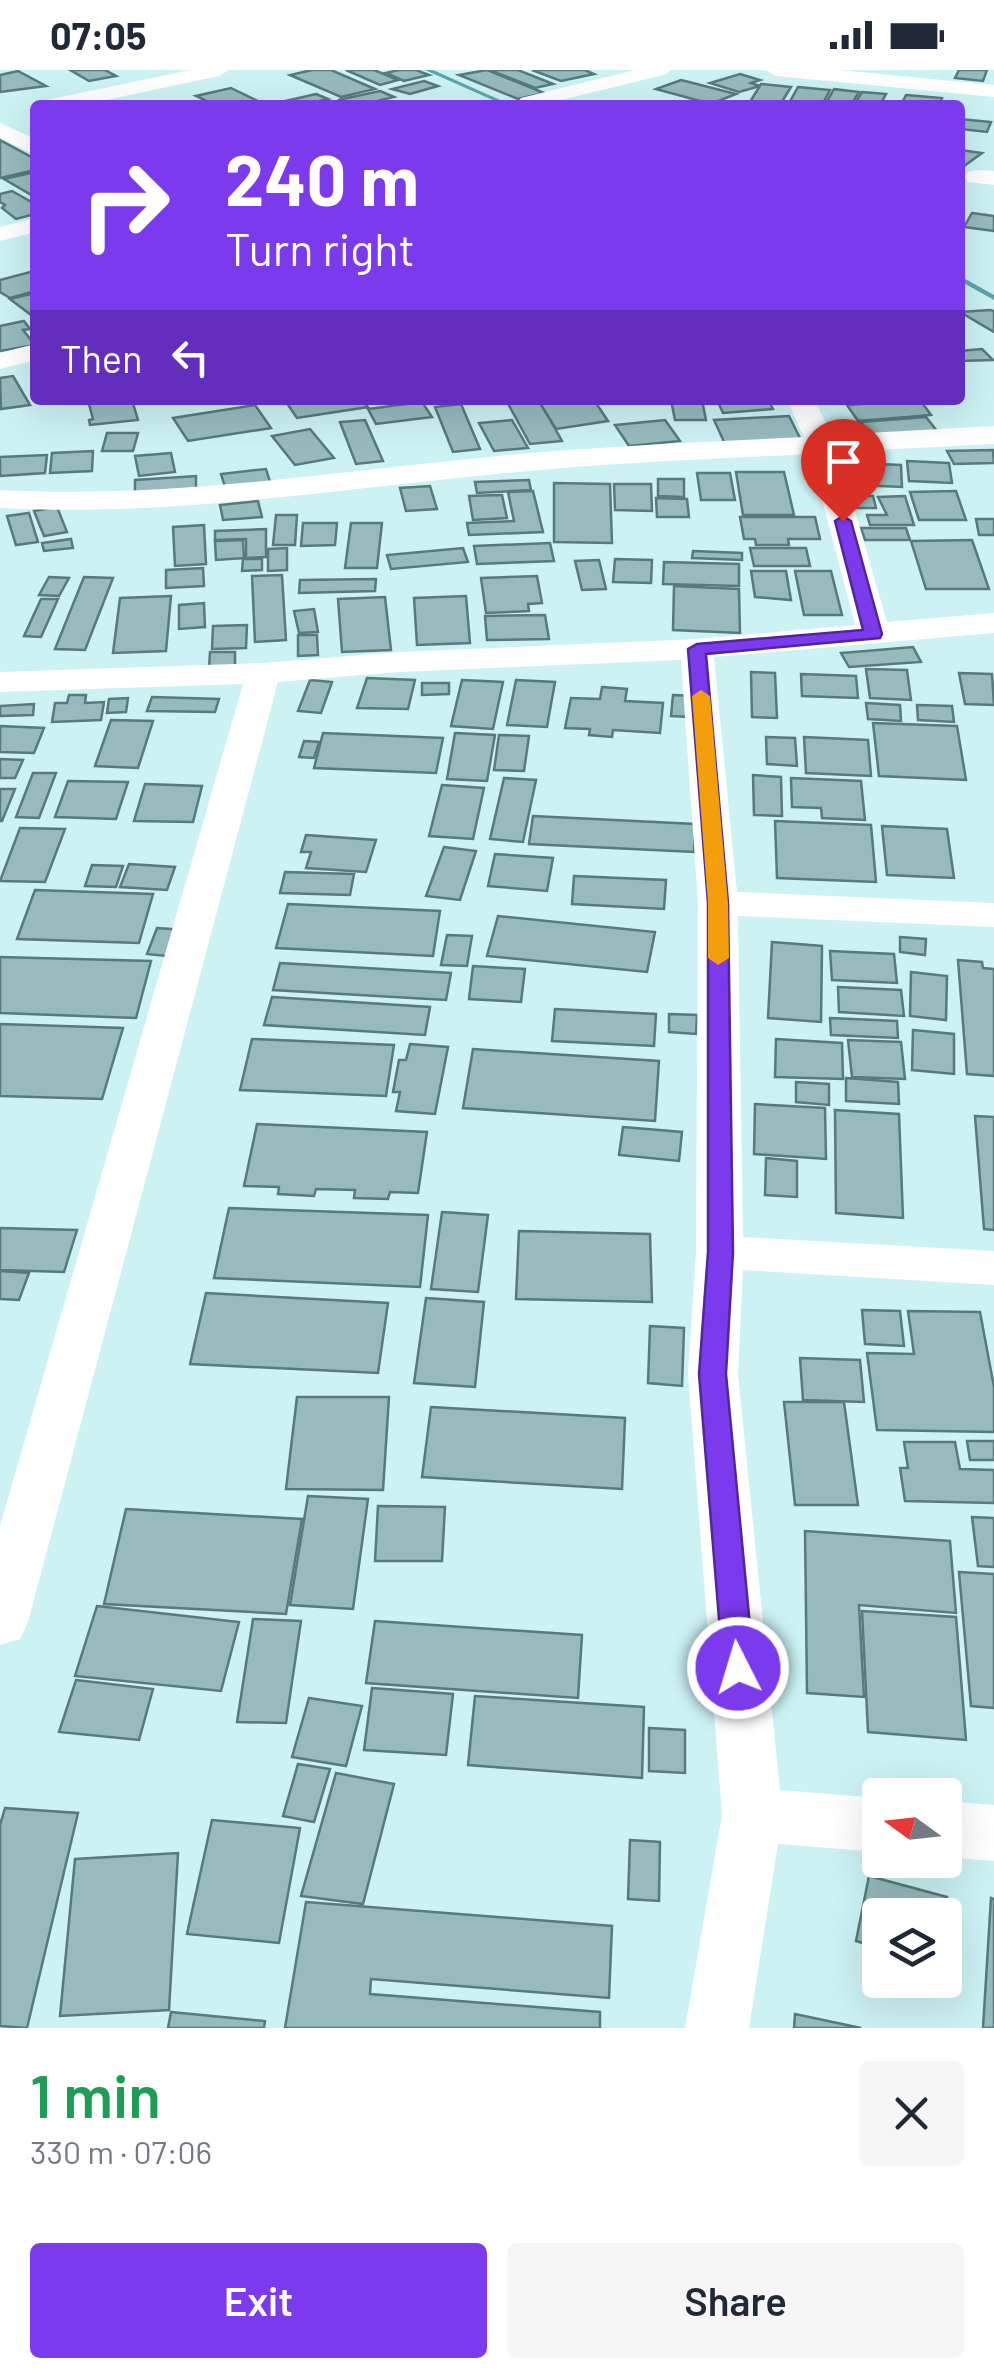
<!DOCTYPE html>
<html lang="en">
<head>
<meta charset="utf-8">
<style>
  :root { --surface:#fff; --page:#f6f6f7; --text:#1f2937; --muted:#747a83; --accent:#7c3aed }
  body { margin:0; font-family:Barlow,sans-serif; background:var(--page); color:var(--text); height:100vh; display:flex; flex-direction:column; font-size:38px; white-space:nowrap }
  * { box-sizing:border-box; margin:0 }
  p { font-size:32px; color:var(--muted) }
  .icon { flex:none; width:55px; height:55px; fill:none; stroke:currentColor; stroke-width:2; stroke-linecap:round; stroke-linejoin:round }
  .map { position:relative; height:1958px; overflow:hidden }
  .drawer { display:flex; flex-direction:column; background:var(--surface); flex:1 }
  .drawer>* { flex:none }
  .top-card { position:absolute; left:30px; top:30px; width:935px; height:305px; border-radius:10px; box-shadow:0 10px 40px #0002; background:#7c3aed; color:#fff; overflow:hidden }
  .needle { width:65px; rotate:285deg }
  .tools { position:absolute; left:862px; top:1708px; display:grid; gap:20px }
  .tools a { display:grid; place-items:center; width:100px; height:100px; border-radius:10px; background:var(--surface); box-shadow:0 10px 40px #0002; font-size:50px }
  .pin { position:absolute; display:grid; place-items:center; width:85px; height:85px; color:#fff; margin:-102px -42px; border-radius:50% 50% 50% 0; rotate:-45deg; box-shadow:0 0 10px #0007 }
  .pin .icon { rotate:45deg }
  .me { position:absolute; width:110px; margin:-55px; rotate:355deg; stroke-linejoin:round; filter:drop-shadow(0 0 8px #0008) }
  .turn { display:flex; align-items:center; gap:35px; height:210px; padding:0 30px; font-size:45px }
  .turn .icon { width:130px; height:130px; stroke-width:2.5 }
  .turn b { display:block; font-size:70px; line-height:85px }
  .then { display:flex; align-items:center; height:95px; padding:0 30px; background:#0003; gap:20px; font-size:38px }
  .round { display:grid; place-items:center; flex:none; width:105px; height:105px; border-radius:10px; background:var(--page) }
  .head { display:flex; align-items:center; justify-content:space-between; height:170px; padding:0 30px }
  h1 { font-size:60px; font-weight:600; line-height:75px; color:#1e9e55 }
  .action { display:flex; gap:20px; margin-top:auto; padding:20px 30px }
  .action a { flex:1; height:115px; border-radius:10px; background:var(--accent); color:#fff; font-size:40px; font-weight:600; line-height:115px; text-align:center }
  .action a+a { background:var(--page); color:var(--text) }
  .status { display:flex; justify-content:space-between; align-items:center; height:70px; padding:0 50px; background:var(--surface); direction:ltr }
  .status svg { height:28px; fill:currentColor }
  .map>svg:first-child { display:block }
</style>
</head>
<body>
<div class="status"><b>07:05</b><svg viewBox="0 0 49 12"><path d="M0 12V9h3v3zM5 12V6h3v6zM10 12V3h3v9zM15 12V0h3v12zM26 1h20v11H26zM47 4h2v5h-2z"/></svg></div>
<div class="map">
<svg width="994" height="1958" viewBox="0 0 994 1958">
  <rect width="100%" height="100%" fill="#ccf2f4"/>
  <g fill="none" stroke-linecap="round" stroke-linejoin="round">
    <g fill="#5aa6aa" fill-rule="evenodd">
      <path d="M425,0h8l67,30 -5,1z"/>
      <path d="M960,206l34,19v5l-34,-19z"/>
    </g>
  </g>
  <g fill="#97bbbd" stroke="#577a7c" stroke-width="2.5">
    <path d="M70,0h35l11,6 -27,5z"/>
    <path d="M312,0h19l44,19 -34,8 -51,-22z"/>
    <path d="M346,0h28l24,10 -18,5z"/>
    <path d="M399,0h17l13,5 -25,6 -18,-8z"/>
    <path d="M487,0l57,23 -26,6 -59,-24z"/>
    <path d="M490,0h28l35,14 -18,4z"/>
    <path d="M532,0h53l9,4 -33,7z"/>
    <path d="M959,0h28l-4,11 -28,-3z"/>
    <path d="M18,1l28,15 -46,6v-17z"/>
    <path d="M740,4l20,6 -9,3 9,3 -21,6 -29,-9z"/>
    <path d="M681,10l55,14 -25,10 -55,-15z"/>
    <path d="M424,11l14,5 -28,8 -18,-5z"/>
    <path d="M761,14l30,3 -11,18h-32z"/>
    <path d="M798,17l32,3 -8,15h-34z"/>
    <path d="M231,18l35,17h-51l-19,-9z"/>
    <path d="M834,19l25,3 -8,13h-26z"/>
    <path d="M380,21l14,6 -33,8 -23,-5z"/>
    <path d="M862,22l24,2 -6,11h-26z"/>
    <path d="M316,24l12,5 -25,6 -31,-1z"/>
    <path d="M906,25l36,3 -3,7h-38z"/>
    <path d="M960,49l31,3 -4,10 -27,-3z"/>
    <path d="M0,70l35,19v11l-35,8z"/>
    <path d="M960,80l22,3 -22,16z"/>
    <path d="M35,102v25l-31,-18z"/>
    <path d="M12,121l23,13v10l-19,5 -14,-11 3,-3 -5,-3v-8z"/>
    <path d="M972,143l22,3v15l-30,-4z"/>
    <path d="M30,202l5,4v15l-25,7 -10,-6v-12z"/>
    <path d="M35,223v25l-25,-19z"/>
    <path d="M990,240l4,1v21l-34,-20z"/>
    <path d="M24,251l6,8 -7,1 12,15 -35,6v-25z"/>
    <path d="M982,279l11,11 -33,1v-10z"/>
    <path d="M13,306l17,29 -29,4 -1,-31z"/>
    <path d="M132,330l6,20 -48,5 -1,-5 4,-1 -4,-15z"/>
    <path d="M362,330l6,7 -71,11 -11,-16z"/>
    <path d="M506,330h33l23,41 -32,3z"/>
    <path d="M538,330h56l14,21 -52,8z"/>
    <path d="M671,330h31l4,20h-31z"/>
    <path d="M717,330h51l5,9 -50,4z"/>
    <path d="M920,330l11,15 -73,6 -11,-16z"/>
    <path d="M422,332l10,15 -56,7 -8,-15z"/>
    <path d="M461,334l19,45 -27,3 -18,-45z"/>
    <path d="M255,335l16,23 -83,13 -15,-23z"/>
    <path d="M789,346l12,24 -76,4 -11,-24z"/>
    <path d="M926,347l11,14 -66,5 -10,-14z"/>
    <path d="M365,350l18,41 -27,3 -16,-42z"/>
    <path d="M512,350l16,28 -34,3 -15,-28z"/>
    <path d="M665,350l15,21 -51,5 -14,-21z"/>
    <path d="M310,359l24,29 -39,7 -23,-29z"/>
    <path d="M107,363h31l-5,18h-31z"/>
    <path d="M993,380l1,13 -40,1 -7,-13z"/>
    <path d="M93,381l-1,20 -42,2 2,-20z"/>
    <path d="M171,383l4,19 -36,4 -4,-20z"/>
    <path d="M47,385l-2,18 -45,3v-19z"/>
    <path d="M907,391l42,2 3,20 -43,-2z"/>
    <path d="M855,393l46,2 1,22 -46,-2z"/>
    <path d="M266,399l5,16 -45,5 -5,-16z"/>
    <path d="M736,402h48l10,43h-51z"/>
    <path d="M697,403h33l5,27h-34z"/>
    <path d="M196,406v18l-61,4v-18z"/>
    <path d="M658,409h26v18l-26,-1z"/>
    <path d="M529,410l2,10 -54,3 -2,-11z"/>
    <path d="M554,413l56,1 2,59 -58,-1z"/>
    <path d="M614,414h37l1,27 -37,-1z"/>
    <path d="M430,416l7,23 -31,2 -6,-23z"/>
    <path d="M533,421l10,41 -74,3 -2,-12 47,-2 -6,-29z"/>
    <path d="M956,421l10,29h-47l-9,-28z"/>
    <path d="M502,425l5,23 -34,2 -4,-24z"/>
    <path d="M854,426h19l3,12h-19z"/>
    <path d="M905,426l9,29h-44l-3,-10h20l-9,-18z"/>
    <path d="M656,428l31,1 2,18h-32z"/>
    <path d="M258,431l4,16 -39,3 -3,-15z"/>
    <path d="M57,437l10,25 -23,4 -10,-25z"/>
    <path d="M29,443l9,29 -22,3 -9,-29z"/>
    <path d="M276,445h21l-2,30h-22z"/>
    <path d="M740,447h75l5,22h-32l1,6h-33l-1,-6h-11z"/>
    <path d="M976,449h18v16h-15z"/>
    <path d="M303,453h34l-2,22 -34,1z"/>
    <path d="M351,453h31l-5,45h-32z"/>
    <path d="M204,455l2,39 -31,2 -2,-39z"/>
    <path d="M861,458h45l4,12h-45z"/>
    <path d="M266,459v28l-20,1v-19l-31,1v-9z"/>
    <path d="M71,469l2,9 -29,3 -2,-8z"/>
    <path d="M243,470l1,18 -28,2 -1,-19z"/>
    <path d="M972,470l17,49h-63l-15,-48z"/>
    <path d="M550,473l4,18 -77,3 -3,-18z"/>
    <path d="M287,478v22l-19,1v-22z"/>
    <path d="M463,478l5,14 -77,7 -4,-14z"/>
    <path d="M750,478h56l4,18h-56z"/>
    <path d="M693,481l49,2v7l-50,-2z"/>
    <path d="M243,489h19v11l-20,1z"/>
    <path d="M615,489l37,1 -1,23 -38,-1z"/>
    <path d="M599,490l7,29 -24,1 -7,-29z"/>
    <path d="M664,492l75,2v22l-76,-2z"/>
    <path d="M203,498l1,18 -38,2v-18z"/>
    <path d="M751,501h35l5,29 -36,-3z"/>
    <path d="M795,501h36l11,44h-38z"/>
    <path d="M282,505l4,65 -31,2 -3,-66z"/>
    <path d="M537,506l5,27 -14,1 1,7 -43,2 -5,-35z"/>
    <path d="M49,507l20,1 -10,18 -20,-1z"/>
    <path d="M84,507l29,1 -28,72 -30,-1z"/>
    <path d="M376,509l-1,12 -76,2 1,-13z"/>
    <path d="M674,516l65,3 1,44 -67,-3z"/>
    <path d="M171,526l-5,55 -53,2 7,-55z"/>
    <path d="M466,526l4,47 -53,2 -3,-47z"/>
    <path d="M385,527l6,53 -49,2 -4,-53z"/>
    <path d="M41,529h17l-17,38 -17,-1z"/>
    <path d="M204,533l1,24 -26,2v-24z"/>
    <path d="M314,539l4,23 -19,1 -5,-22z"/>
    <path d="M545,545l4,24 -62,1 -2,-24z"/>
    <path d="M247,555l-1,23 -34,1 1,-23z"/>
    <path d="M298,565h19l1,20 -20,1z"/>
    <path d="M913,577l8,15 -72,5 -8,-14z"/>
    <path d="M210,582h25v15l-26,1z"/>
    <path d="M866,599l41,1 4,30 -41,-2z"/>
    <path d="M751,602l24,1 2,45 -25,-1z"/>
    <path d="M959,603l33,1 2,31 -29,-1z"/>
    <path d="M801,604l55,2 2,22 -56,-2z"/>
    <path d="M367,608l48,2 -7,29 -51,-1z"/>
    <path d="M310,610l22,2 -11,31 -23,-2z"/>
    <path d="M462,610l41,2 -10,47 -42,-3z"/>
    <path d="M516,610l39,2 -8,45 -40,-2z"/>
    <path d="M422,613h27v11l-27,1z"/>
    <path d="M602,617l25,2 -2,12 38,2 -3,30 -47,-3 -1,7 -23,-2 1,-6 -25,-1 6,-30 29,1z"/>
    <path d="M69,625h17l-1,8 19,-1 -3,18 -49,2 3,-19h12z"/>
    <path d="M673,625l19,1 -2,21 -19,-1z"/>
    <path d="M152,627l67,2 -4,13 -68,-1z"/>
    <path d="M128,628l-2,14 -19,1 2,-14z"/>
    <path d="M866,633l34,2 1,16 -33,-2z"/>
    <path d="M34,634l-1,11 -33,1v-10z"/>
    <path d="M917,635l35,1 2,16 -36,-2z"/>
    <path d="M111,650l42,1 -15,47 -43,-2z"/>
    <path d="M873,653l84,3 9,54 -87,-4z"/>
    <path d="M0,656l44,2 -10,25 -34,-1z"/>
    <path d="M323,663l120,5 -7,35 -122,-5z"/>
    <path d="M455,663l40,2 -8,46 -40,-2z"/>
    <path d="M499,665l30,1 -5,35 -30,-1z"/>
    <path d="M766,667l29,1 2,28 -30,-2z"/>
    <path d="M804,667l64,3 3,36 -65,-3z"/>
    <path d="M304,671l15,1 -5,16 -15,-1z"/>
    <path d="M0,689l23,1 -8,18h-15z"/>
    <path d="M33,703h23l-17,45 -23,-1z"/>
    <path d="M753,705l28,2 1,39 -28,-1z"/>
    <path d="M504,708l32,2 -13,62 -33,-3z"/>
    <path d="M791,708l70,3 4,39 -43,-2 -1,-10 -29,-1z"/>
    <path d="M68,711l60,1 -12,37 -61,-2z"/>
    <path d="M145,714l57,2 -9,36 -59,-1z"/>
    <path d="M442,715l42,3 -11,51 -44,-3z"/>
    <path d="M0,719h15l-13,32h-2z"/>
    <path d="M533,746l162,8 -1,28 -165,-8z"/>
    <path d="M775,751l96,4 5,57 -99,-4z"/>
    <path d="M882,756l65,3 7,49 -67,-3z"/>
    <path d="M20,758l45,1 -20,53 -45,-1z"/>
    <path d="M306,765l70,5 -10,32 -60,-4 5,-16h-10z"/>
    <path d="M444,777l32,4 -16,49 -34,-4z"/>
    <path d="M495,784l58,4 -6,33 -59,-5z"/>
    <path d="M129,794l46,3 -8,23 -47,-3z"/>
    <path d="M92,795l31,1 -7,21 -31,-1z"/>
    <path d="M285,802l69,2 -4,21 -70,-2z"/>
    <path d="M574,806l92,4 -2,29 -92,-5z"/>
    <path d="M35,820l118,4 -14,49 -122,-4z"/>
    <path d="M288,834l152,7 -7,45 -157,-8z"/>
    <path d="M498,846l157,16 -8,40 -160,-16z"/>
    <path d="M157,858l28,2 -10,27 -28,-3z"/>
    <path d="M447,865l25,1 -5,30 -26,-1z"/>
    <path d="M900,867l26,2 -1,16 -25,-3z"/>
    <path d="M772,872l50,4 -1,76 -53,-4z"/>
    <path d="M830,881l64,3 3,29 -65,-3z"/>
    <path d="M0,887l151,4 -15,57 -136,-5z"/>
    <path d="M958,890l24,2 1,6 11,1v107l-27,-2z"/>
    <path d="M280,893l171,10 -5,27 -173,-10z"/>
    <path d="M473,896l52,3 -4,33 -52,-3z"/>
    <path d="M911,902l36,4 -1,44 -36,-4z"/>
    <path d="M838,917l63,3 3,26 -65,-4z"/>
    <path d="M272,927l158,10 -5,28 -161,-10z"/>
    <path d="M555,939l101,5 -2,32 -102,-5z"/>
    <path d="M669,944l28,1 -1,19 -27,-2z"/>
    <path d="M830,948l67,3 1,17 -67,-3z"/>
    <path d="M0,954l123,4 -21,71 -102,-3z"/>
    <path d="M913,960l41,4v40l-42,-4z"/>
    <path d="M252,969l142,6 -8,51 -146,-6z"/>
    <path d="M776,969l66,4 1,36 -68,-2z"/>
    <path d="M848,970l53,2 4,37 -53,-2z"/>
    <path d="M410,974l38,3 -13,67 -39,-3 4,-19h-7l6,-32h7z"/>
    <path d="M473,979l186,12 -4,60 -192,-13z"/>
    <path d="M846,1008l52,4 1,22 -53,-3z"/>
    <path d="M796,1012l33,2v21l-33,-3z"/>
    <path d="M755,1034l70,4 1,51 -72,-5z"/>
    <path d="M835,1040l64,4 4,104 -67,-5z"/>
    <path d="M975,1046l19,1v113l-10,-1z"/>
    <path d="M257,1054l170,8 -9,61 -28,-1 -2,7 -34,-1 1,-8 -39,-1 -2,7 -36,-2 1,-7 -35,-1z"/>
    <path d="M623,1057l59,5 -3,29 -60,-6z"/>
    <path d="M766,1088l31,3v36l-32,-2z"/>
    <path d="M229,1138l199,7 -8,72 -206,-9z"/>
    <path d="M442,1142l46,3 -10,77 -47,-3z"/>
    <path d="M0,1158l77,2 -13,42 -64,-2z"/>
    <path d="M519,1161l131,3 2,68 -136,-3z"/>
    <path d="M0,1201l29,2 -10,27 -19,-1z"/>
    <path d="M206,1223l182,10 -10,70 -188,-9z"/>
    <path d="M426,1228l58,4 -9,85 -61,-4z"/>
    <path d="M862,1240l38,1 4,35 -39,-2z"/>
    <path d="M908,1241l72,1 14,75v45l-117,-2 -10,-77 47,1z"/>
    <path d="M650,1256l34,2 -2,58 -34,-3z"/>
    <path d="M800,1288l60,2 4,42 -61,-2z"/>
    <path d="M297,1327h92l-6,93 -97,-1z"/>
    <path d="M784,1332h60l14,103h-63z"/>
    <path d="M431,1337l194,11 -3,71 -200,-12z"/>
    <path d="M967,1371h27v19h-24z"/>
    <path d="M904,1372h51l5,27 34,1v33l-89,-2 -5,-33h8z"/>
    <path d="M308,1426l60,3 -15,110 -63,-4z"/>
    <path d="M378,1436l67,1 -3,54h-67z"/>
    <path d="M126,1439l176,10 -16,95 -182,-10z"/>
    <path d="M972,1447l22,1v49l-16,-1z"/>
    <path d="M805,1461l145,10 6,72 -97,-8 5,92 -57,-4z"/>
    <path d="M959,1502l35,2v134l-23,-2z"/>
    <path d="M97,1536l142,16 -18,69 -146,-15z"/>
    <path d="M862,1541l94,6 10,123 -98,-8z"/>
    <path d="M253,1549l48,2 -15,102 -49,-1z"/>
    <path d="M375,1551l207,14 -4,63 -212,-15z"/>
    <path d="M76,1610l77,9 -14,51 -80,-8z"/>
    <path d="M372,1618l81,6 -7,61 -82,-5z"/>
    <path d="M475,1626l169,11 -2,71 -174,-13z"/>
    <path d="M309,1628l53,8 -16,60 -54,-9z"/>
    <path d="M649,1658l36,2v43l-36,-2z"/>
    <path d="M298,1694l32,5 -16,53 -31,-6z"/>
    <path d="M336,1703l58,11 -31,120 -62,-8z"/>
    <path d="M5,1738l73,5 -51,215 -27,-2v-201z"/>
    <path d="M212,1750l88,8 -21,115 -92,-9z"/>
    <path d="M630,1770l30,2 -1,59 -31,-2z"/>
    <path d="M178,1783l-9,157 -109,6 15,-157z"/>
    <path d="M869,1806l78,21 -3,18h-64v33l-24,-7z"/>
    <path d="M991,1828l3,1v129h-11z"/>
    <path d="M306,1832l306,24 -3,72 -238,-19 -1,15 230,18v16h-315z"/>
    <path d="M171,1942l94,9 -1,7h-96z"/>
    <path d="M795,1944l66,14h-67z"/>
  </g>
  <g fill="none" stroke-linecap="round" stroke-linejoin="round">
    <g fill="#fff" fill-rule="evenodd">
      <path d="M190,0h39l-10,6 -137,29h-40l10,-6z"/>
      <path d="M635,0h35l-3,4 -126,31 -23,-3 3,-4z"/>
      <path d="M766,0h73l155,15v12l-218,-21z"/>
      <path d="M0,53l35,16v16l-35,-17z"/>
      <path d="M976,100l18,1v14l-26,-3 -3,-5 3,-5z"/>
      <path d="M35,148v14l-35,9v-14z"/>
      <path d="M35,274v16l-35,9v-16z"/>
      <path d="M787,330h28l16,35 163,-9v18l-156,8 49,170 107,-9v20l-280,24 23,235 257,11v24l-256,-11 5,321 251,14v34l-251,-15 -5,104 42,416 100,8v54l-102,-8 -29,184h-64l37,-213 -34,-441 8,-122 2,-349 -17,-243 -282,12 -121,10 -250,940 -8,17 -20,6v-119l243,-842 -243,8v-20l263,-9 136,-11 298,-13 158,-14 -45,-171c-101,5 -203,9 -303,19 -170,16 -336,44 -507,35v-18c171,9 338,-19 508,-35 98,-9 197,-13 296,-18z"/>
      <path d="M945,1731l49,4v56l-49,-4z"/>
    </g>
  </g>
  <path fill="#7c3aed" stroke="#51269a" stroke-width="2.5" d="M843,446l8,5 31,113 -2,4 -174,16 22,249 5,349 -7,122 28,294 -5,9 -11,4 -10,-4 -5,-9 -24,-294 9,-122v-349l-20,-254 9,-5 166,-14 -28,-109z"/>
  <path fill="#f59e0b" d="M701,620l9,6 18,207 1,55 -11,7 -10,-7v-55l-16,-207z"/>
</svg>
<div class="tools">
<a><svg class="needle" viewBox="-14 -14 28 28"><path d="M0-13l5 13h-10z" fill="#e53935"/><path d="M0 13l5-13h-10z" fill="#747a83"/></svg></a>
<a><svg class="icon" aria-label="layers" viewBox="0 0 24 24"><path d="M12 4l9 5-9 5-9-5zM3 14l9 5 9-5"/></svg></a>
</div>
<div class="pin" style="left:843px;top:451px;background:#d93025"><svg class="icon" aria-label="arrive" viewBox="0 0 24 24"><path d="M6 21V4h12l-3 4 3 4H6"/></svg></div>
<svg class="me" style="left:738px;top:1598px" viewBox="-20 -20 40 40"><circle r="17" fill="#7c3aed" stroke="#fff" stroke-width="3"/><path d="M0-11L8 9 0 5-8 9z" fill="#fff"/></svg>
<div class="top-card">
<div class="turn"><svg class="icon" aria-label="right" viewBox="0 0 24 24"><path d="M7 20v-9h11M14 6l5 5-5 5"/></svg><div><b>240 m</b>Turn right</div></div>
<div class="then">Then<svg class="icon" aria-label="left" viewBox="0 0 24 24"><path d="M17 20v-9H6M10 6l-5 5 5 5"/></svg></div>
</div>
</div>
<section class="drawer">
<div class="head"><div><h1>1 min</h1><p>330 m · 07:06</p></div><a class="round"><svg class="icon" aria-label="close" viewBox="0 0 24 24"><path d="M6 6l12 12M18 6L6 18"/></svg></a></div>
<div class="action"><a>Exit</a><a>Share</a></div>
</section>
</body>
</html>
